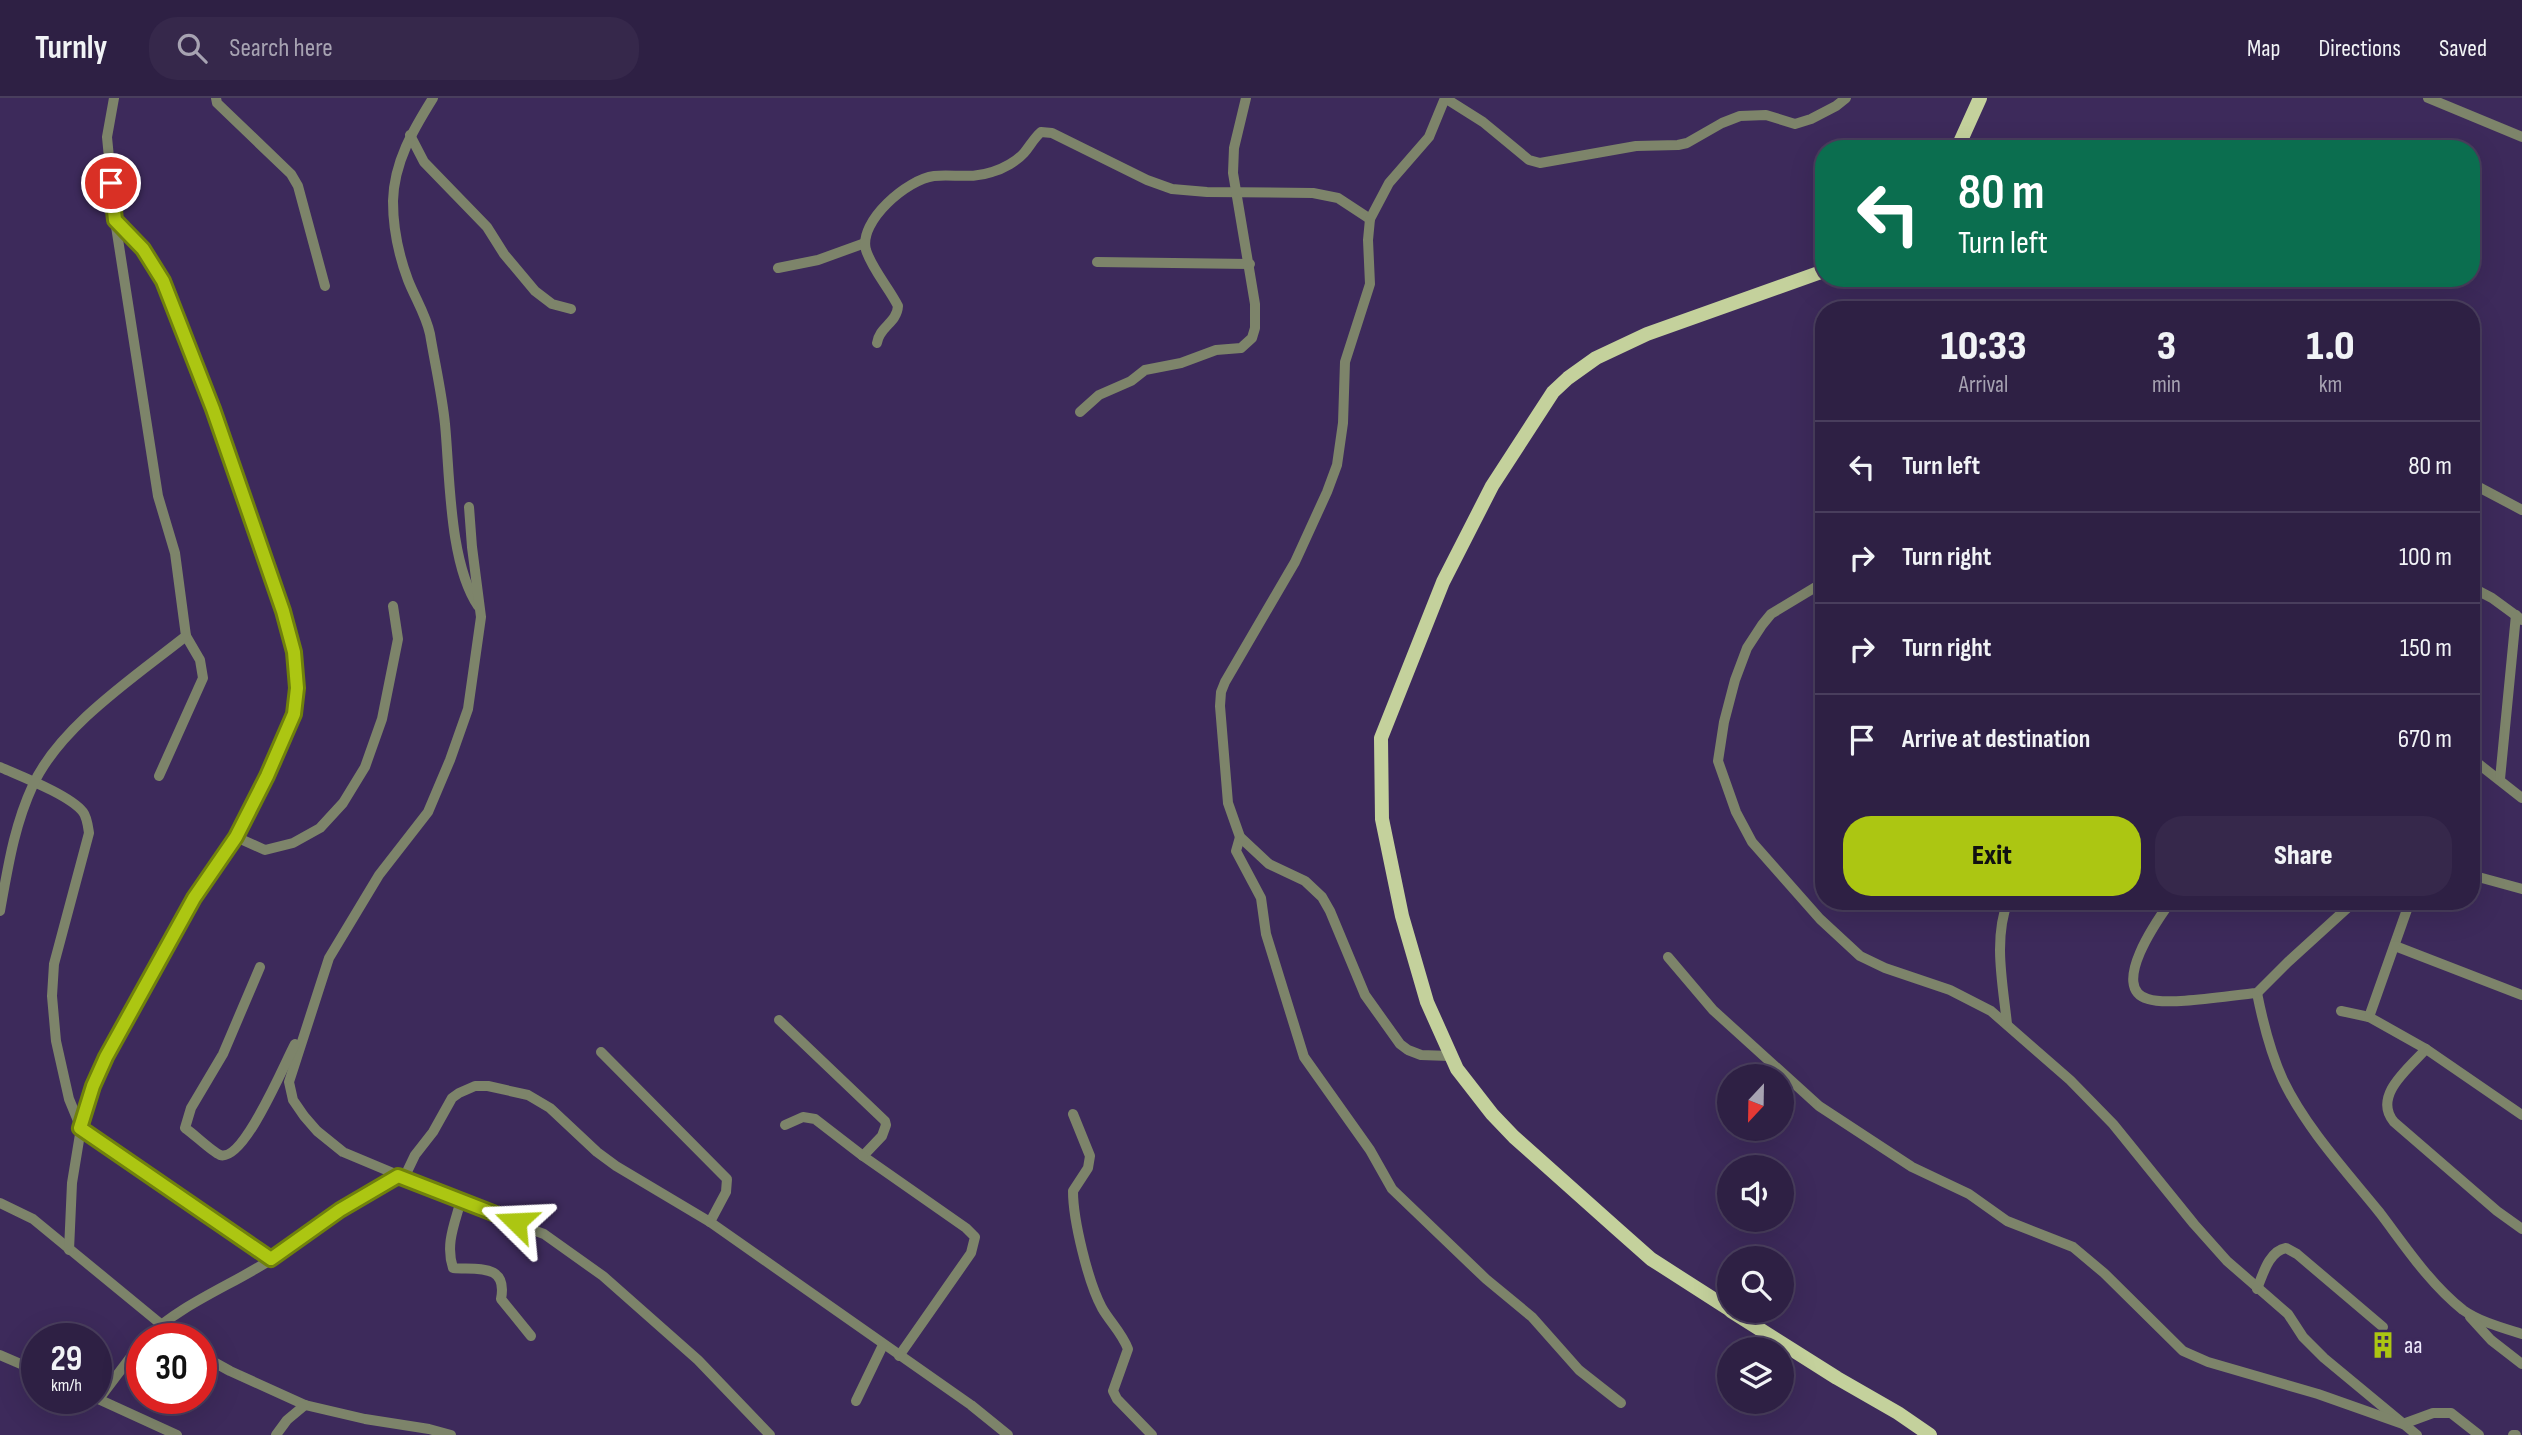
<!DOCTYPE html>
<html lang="en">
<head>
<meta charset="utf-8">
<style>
  :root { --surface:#2e2044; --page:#36284b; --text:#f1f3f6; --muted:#a7a3b2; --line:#493e5d; --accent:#acc612 }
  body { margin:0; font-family:"Sofia Sans Condensed",sans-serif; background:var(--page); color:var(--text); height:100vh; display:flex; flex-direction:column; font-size:26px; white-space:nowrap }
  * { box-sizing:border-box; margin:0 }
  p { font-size:23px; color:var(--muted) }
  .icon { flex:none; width:38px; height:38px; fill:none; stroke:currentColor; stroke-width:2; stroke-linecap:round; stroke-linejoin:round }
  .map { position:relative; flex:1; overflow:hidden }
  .sheet { position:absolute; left:1815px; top:203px; width:665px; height:609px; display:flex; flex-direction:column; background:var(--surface); border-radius:28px; box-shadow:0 7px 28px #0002,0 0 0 2px var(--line) }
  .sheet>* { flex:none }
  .guide { position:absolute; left:1815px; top:42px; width:665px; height:147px; border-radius:28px; box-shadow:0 7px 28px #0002,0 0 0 2px var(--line); background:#0b6e4f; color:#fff; overflow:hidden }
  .needle { width:46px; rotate:202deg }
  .buttons { position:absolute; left:1717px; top:966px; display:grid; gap:14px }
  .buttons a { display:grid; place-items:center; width:77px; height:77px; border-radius:50%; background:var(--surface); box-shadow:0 7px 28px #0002,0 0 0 2px var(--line); font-size:35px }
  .speed { position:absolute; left:21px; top:1225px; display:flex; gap:14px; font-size:35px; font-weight:700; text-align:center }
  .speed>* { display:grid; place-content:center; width:91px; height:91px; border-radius:50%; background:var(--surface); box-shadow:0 7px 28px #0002,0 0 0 2px var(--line); line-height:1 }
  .speed small { font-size:18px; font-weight:400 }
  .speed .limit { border:10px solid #d22; background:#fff; color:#111 }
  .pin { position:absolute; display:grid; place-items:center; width:60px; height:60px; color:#fff; margin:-30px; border:4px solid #fff; border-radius:50%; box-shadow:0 2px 7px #0007 }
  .me { position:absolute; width:77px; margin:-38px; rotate:291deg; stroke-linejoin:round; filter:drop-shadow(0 0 5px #0008) }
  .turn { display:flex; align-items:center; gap:24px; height:147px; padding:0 28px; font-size:32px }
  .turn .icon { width:91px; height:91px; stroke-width:2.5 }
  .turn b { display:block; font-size:49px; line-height:60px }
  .eta { display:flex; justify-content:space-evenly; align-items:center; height:119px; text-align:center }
  .eta b { font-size:42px; font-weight:800; line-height:49px }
  .button { display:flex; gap:14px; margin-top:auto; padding:14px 28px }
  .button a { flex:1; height:80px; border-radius:28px; background:var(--accent); color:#111; font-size:28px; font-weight:800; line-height:80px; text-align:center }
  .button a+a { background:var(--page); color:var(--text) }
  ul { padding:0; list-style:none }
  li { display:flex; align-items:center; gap:21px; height:91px; padding:0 28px; border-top:2px solid var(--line) }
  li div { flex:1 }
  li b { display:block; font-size:26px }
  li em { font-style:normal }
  header { display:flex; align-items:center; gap:42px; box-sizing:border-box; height:98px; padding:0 35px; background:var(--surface); border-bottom:2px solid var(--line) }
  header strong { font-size:33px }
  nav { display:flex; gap:38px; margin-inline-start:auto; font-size:24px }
  .search { width:490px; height:63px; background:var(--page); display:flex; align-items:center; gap:18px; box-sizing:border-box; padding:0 24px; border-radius:28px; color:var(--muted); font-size:26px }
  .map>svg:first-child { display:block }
</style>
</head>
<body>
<header>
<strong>Turnly</strong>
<div class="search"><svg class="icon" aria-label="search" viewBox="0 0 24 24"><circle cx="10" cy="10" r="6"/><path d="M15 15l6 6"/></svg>Search here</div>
<nav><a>Map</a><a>Directions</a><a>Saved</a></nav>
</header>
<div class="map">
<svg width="2522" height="1337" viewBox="0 0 2522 1337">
  <rect width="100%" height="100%" fill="#3d2a5b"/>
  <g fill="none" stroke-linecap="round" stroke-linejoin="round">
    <g stroke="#7d846a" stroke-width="10">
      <path d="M216,0l1,5 74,71 7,12 27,100"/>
      <path d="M433,0c-20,32 -39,64 -40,103 0,26 6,55 15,79 7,18 18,35 22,54 5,30 12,60 15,90 5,52 4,139 33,182"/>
      <path d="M2428,0l94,39"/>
      <path d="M410,37l14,27 63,65 17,27 31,37 17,13 19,5"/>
      <path d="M1097,164l153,2"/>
      <path d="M778,170l40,-8 47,-17"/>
      <path d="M877,245c2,-16 20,-20 21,-37 -9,-18 -26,-37 -32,-56 -8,-29 42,-71 68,-74 19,-2 38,3 58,-4 11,-3 25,-11 32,-19 6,-7 10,-15 17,-21l11,1 95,47 25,9 35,3 106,1 25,5 32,21"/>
      <path d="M1080,314l19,-17 32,-14 14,-11 36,-7 35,-13 25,-2 11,-10 3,-10v-24l-22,-131 1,-25 12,-50"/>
      <path d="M2471,385l51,27"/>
      <path d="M469,409l3,40 9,70 -13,92 -18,51 -22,52 -49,63 -50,83 -40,124 4,18 11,16 13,15 26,21 160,67 41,15 59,42 95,84 72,75"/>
      <path d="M1824,484l-53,32 -9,11 -15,23 -12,32 -11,42 -6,39 18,51 16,30 68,77 40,37 25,12 65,22 41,21 79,69 43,44 81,100 33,37 61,53 15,23 21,21 93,77"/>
      <path d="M2471,489l21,11 30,22"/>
      <path d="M2471,660l51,40"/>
      <path d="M0,669c20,9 70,28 83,45 4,5 5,14 6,21l-35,131 -2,32 4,45 13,58 12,29 64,47 126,84"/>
      <path d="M159,678l44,-98 -3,-18 -14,-24"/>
      <path d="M2500,681l16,-164"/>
      <path d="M236,739l29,13 28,-7 27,-15 23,-25 22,-36 17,-48 16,-80 -5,-33"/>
      <path d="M1240,739l-4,14 25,47 5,36 38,123 66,93 22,39 94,90 46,38 47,53 42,33"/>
      <path d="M2471,777l51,14"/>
      <path d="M2171,803c-13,18 -62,87 -23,98 21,7 84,-4 109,-6l31,-31 67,-61"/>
      <path d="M0,813c8,-44 14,-85 33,-126 27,-59 103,-109 153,-149l-11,-83 -17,-57 -43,-276 -8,-83 7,-39"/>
      <path d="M2395,848l127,49"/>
      <path d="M1668,859l45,53 106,96 93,61 57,27 38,27 66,26 31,26 79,78 25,11 110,32 85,30 30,-11h18l28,22"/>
      <path d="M260,869l-37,87 -32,54 -6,20c9,6 26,23 35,27 24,8 65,-93 75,-111"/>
      <path d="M2257,895c6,30 13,59 26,87 23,48 63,91 97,133 25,33 50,71 83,97 17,12 40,18 59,24"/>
      <path d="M2341,913l28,6 57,32"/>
      <path d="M2369,919l41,-116"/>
      <path d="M779,922l106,101 1,4 -4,11 -19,20 103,72 9,9 -4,16 -72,103"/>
      <path d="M2007,926c-4,-39 -14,-85 1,-123"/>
      <path d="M601,954l126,127 -1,13 -16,30"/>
      <path d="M1450,958l-29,-1 -13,-5 -8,-6 -35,-49 -35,-84 -8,-14 -17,-16 -36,-17 -29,-27 -12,-34 -8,-97 1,-14 4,-10 70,-120 32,-70 10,-27 6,-42 2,-61 25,-78 -2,-44 2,-21 19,-36 40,-46 16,-39 38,24 46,38 11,3 96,-17 42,-1 9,-2 35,-20 18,-7 26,-1 29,9 16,-5 25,-13 10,-8"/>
      <path d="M1073,1016l17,42 -2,12 -15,23c0,29 15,91 29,117 8,14 20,25 26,41l-15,42 4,8 35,36"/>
      <path d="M2522,1017l-96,-66c-17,19 -54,47 -32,73l103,89 25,18"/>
      <path d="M785,1027l18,-8 12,2 48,37"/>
      <path d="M404,1080l11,-23 18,-23 19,-34 7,-5 16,-7h13l40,9 22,13 47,44 19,14 94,56 261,183 37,30"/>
      <path d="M461,1102c-6,23 -16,44 -8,68 24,2 55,-5 48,31l30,37"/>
      <path d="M0,1105l33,16 146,120"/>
      <path d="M69,1152l3,-67 9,-55 12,-42 13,-29 88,-159 42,-61 50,-100 8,-23 3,-26 -3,-36 -11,-41 -70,-202 -50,-128 -20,-32 -28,-29"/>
      <path d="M2257,1191c6,-15 12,-38 29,-41l11,6 86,73"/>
      <path d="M2470,1219l21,23 31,24"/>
      <path d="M145,1241c36,-35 85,-53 127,-80 42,-29 81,-60 126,-83"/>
      <path d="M0,1257l37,16"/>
      <path d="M201,1257l29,16 75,34 60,14 64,10 22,6"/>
      <path d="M96,1300l81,37"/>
      <path d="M99,1301l43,-57"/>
      <path d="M856,1303l27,-56"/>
      <path d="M276,1337l11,-15 18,-15"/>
      <path d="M2513,1337h3"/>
    </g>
    <g stroke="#c4d19c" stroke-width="14">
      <path d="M1957,51l23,-51"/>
      <path d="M1729,1211l-78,-50 -35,-31 -102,-91 -22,-23 -35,-45 -30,-67 -25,-86 -20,-97 -1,-81 62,-156 49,-96 61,-94 15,-14 28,-20 51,-24 177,-63"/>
      <path d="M1731,1213l106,67 61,35 32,22"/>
    </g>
  </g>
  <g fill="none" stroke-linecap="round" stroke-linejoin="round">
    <defs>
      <path id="route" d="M111,85l4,37 28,29 20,32 50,128 70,202 11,41 3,36 -3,26 -27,62 -31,61 -42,61 -88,159 -13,29 -13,42 191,131 69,-49 58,-34 118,46"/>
    </defs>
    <use href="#route" stroke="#70810c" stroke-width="18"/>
    <use href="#route" stroke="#acc612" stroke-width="12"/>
  </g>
  <defs>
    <symbol id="building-bare" viewBox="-9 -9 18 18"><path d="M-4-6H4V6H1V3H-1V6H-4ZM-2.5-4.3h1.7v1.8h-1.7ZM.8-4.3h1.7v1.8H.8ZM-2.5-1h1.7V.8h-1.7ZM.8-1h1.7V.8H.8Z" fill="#acc612" stroke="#3d2a5b" stroke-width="2.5" paint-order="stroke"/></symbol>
  </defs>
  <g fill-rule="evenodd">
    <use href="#building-bare" x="2364" y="1228" width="38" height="38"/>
  </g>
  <g text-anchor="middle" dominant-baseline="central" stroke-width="7" stroke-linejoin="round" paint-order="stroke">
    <g font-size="24" fill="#eee9fc" stroke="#3d2a5b" text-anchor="start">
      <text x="2404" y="1247">aa</text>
    </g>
  </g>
</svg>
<div class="buttons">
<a><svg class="needle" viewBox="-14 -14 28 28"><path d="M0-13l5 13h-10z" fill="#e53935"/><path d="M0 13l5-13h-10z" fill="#a7a3b2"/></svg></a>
<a><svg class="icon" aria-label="sound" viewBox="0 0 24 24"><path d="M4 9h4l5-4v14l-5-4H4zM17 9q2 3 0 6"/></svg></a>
<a><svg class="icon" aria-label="search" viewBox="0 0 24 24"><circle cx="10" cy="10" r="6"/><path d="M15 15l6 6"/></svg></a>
<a><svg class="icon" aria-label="layers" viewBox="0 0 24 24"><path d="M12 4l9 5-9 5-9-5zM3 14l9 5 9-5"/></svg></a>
</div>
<div class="speed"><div>29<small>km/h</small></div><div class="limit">30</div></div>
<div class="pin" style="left:111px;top:85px;background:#d93025"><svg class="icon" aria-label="arrive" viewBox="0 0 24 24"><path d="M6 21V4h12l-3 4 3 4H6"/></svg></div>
<svg class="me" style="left:516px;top:1124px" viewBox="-20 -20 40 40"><path d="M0-17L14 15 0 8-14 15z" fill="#acc612" stroke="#fff" stroke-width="4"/></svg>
<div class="guide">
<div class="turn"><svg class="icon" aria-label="left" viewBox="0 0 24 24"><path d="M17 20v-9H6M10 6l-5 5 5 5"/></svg><div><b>80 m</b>Turn left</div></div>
</div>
<section class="sheet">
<div class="eta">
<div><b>10:33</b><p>Arrival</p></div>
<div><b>3</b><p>min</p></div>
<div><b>1.0</b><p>km</p></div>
</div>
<ul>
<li><svg class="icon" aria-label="left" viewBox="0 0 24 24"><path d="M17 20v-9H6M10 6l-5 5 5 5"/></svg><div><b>Turn left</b></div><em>80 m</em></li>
<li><svg class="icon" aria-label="right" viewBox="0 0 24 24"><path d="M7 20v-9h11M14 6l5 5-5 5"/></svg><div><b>Turn right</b></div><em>100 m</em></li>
<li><svg class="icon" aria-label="right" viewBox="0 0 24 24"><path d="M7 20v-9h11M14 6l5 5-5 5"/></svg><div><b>Turn right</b></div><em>150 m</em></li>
<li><svg class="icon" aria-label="arrive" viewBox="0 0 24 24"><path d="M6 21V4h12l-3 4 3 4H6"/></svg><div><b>Arrive at destination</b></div><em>670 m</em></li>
</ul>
<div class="button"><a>Exit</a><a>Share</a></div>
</section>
</div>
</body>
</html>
